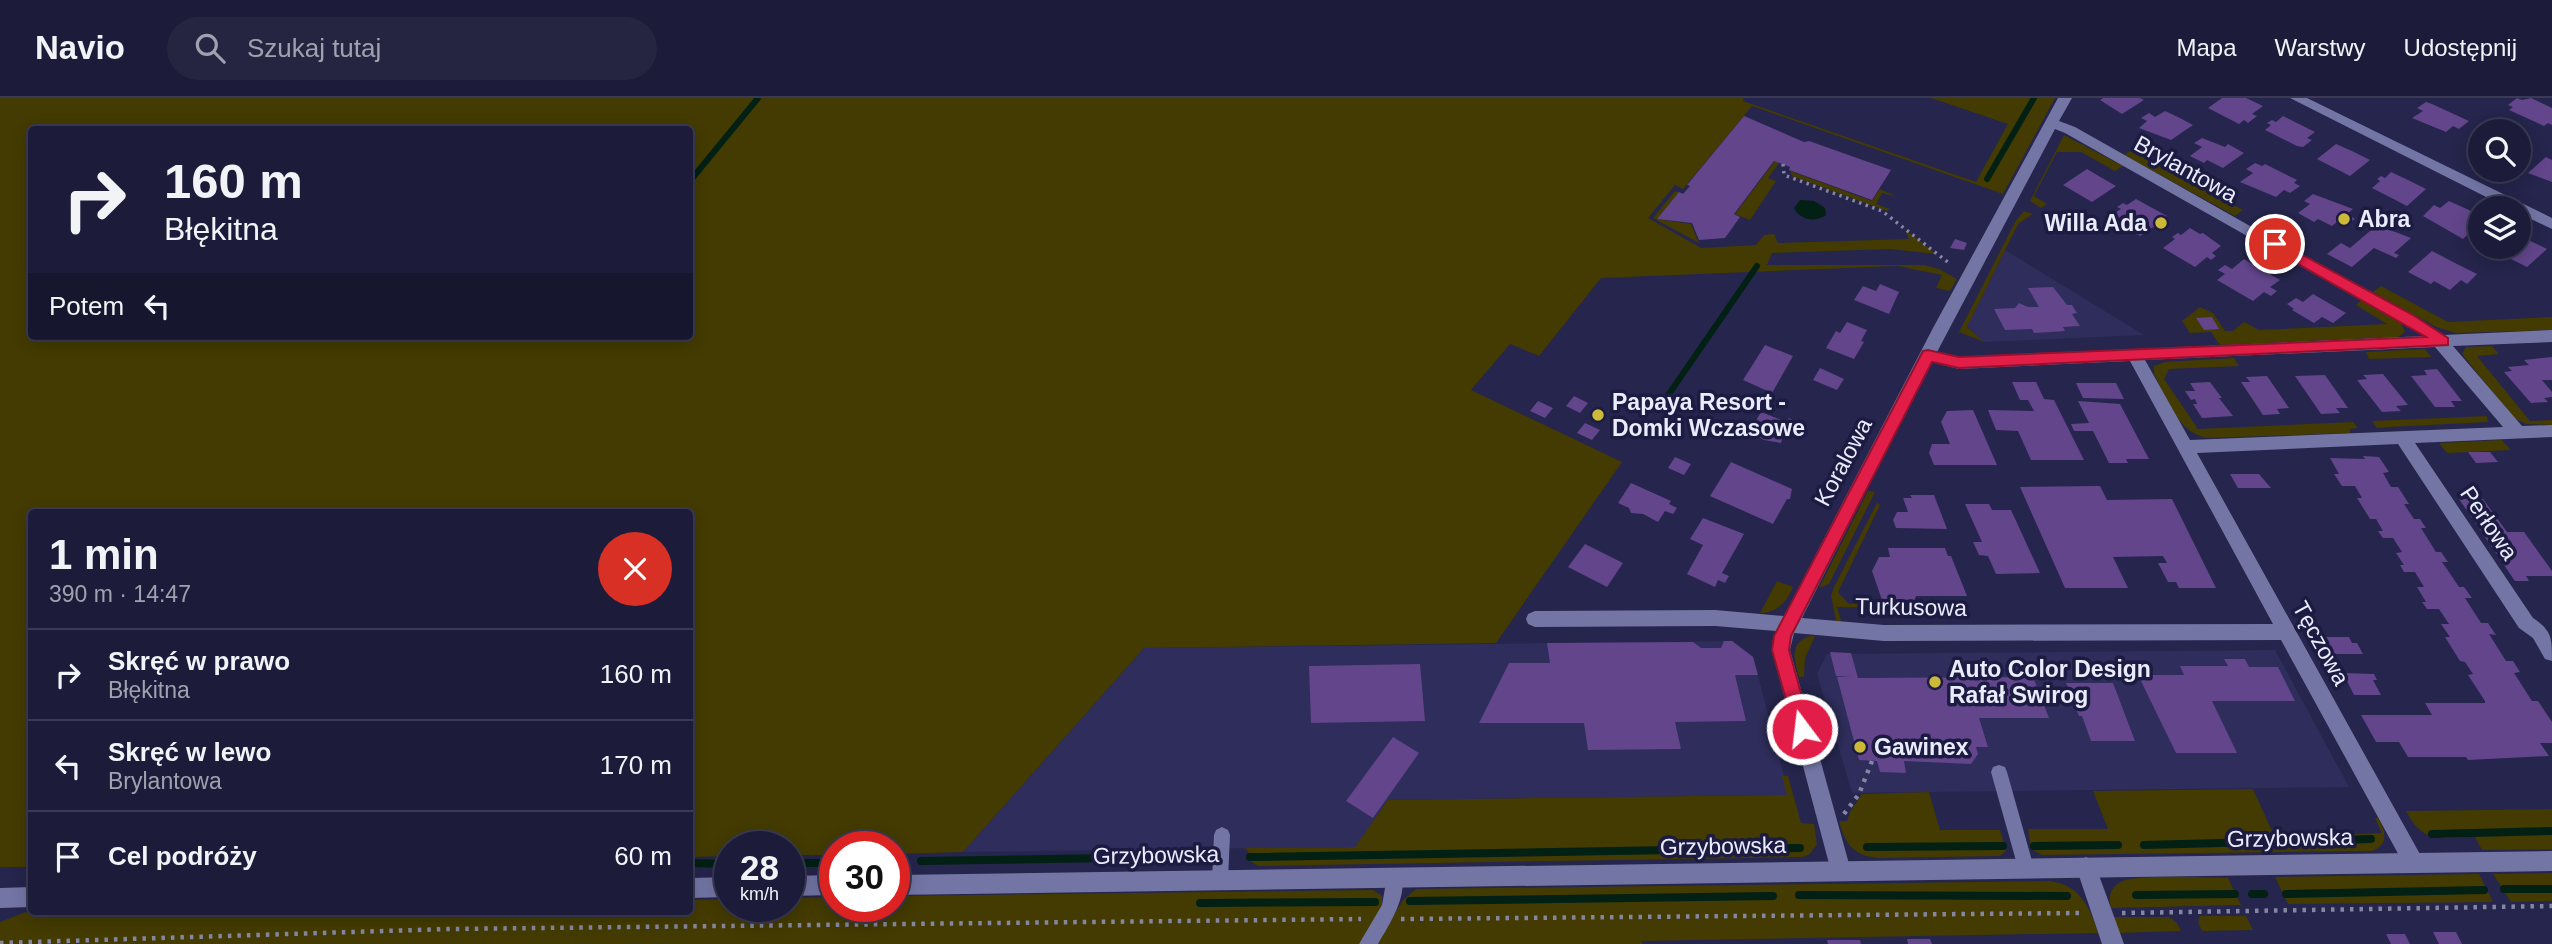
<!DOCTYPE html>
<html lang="pl">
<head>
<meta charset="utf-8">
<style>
  :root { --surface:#1c1c3a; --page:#252542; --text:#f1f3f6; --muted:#a0a1af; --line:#3a3a54 }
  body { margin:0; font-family:Helvetica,sans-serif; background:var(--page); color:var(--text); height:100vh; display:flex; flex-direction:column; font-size:26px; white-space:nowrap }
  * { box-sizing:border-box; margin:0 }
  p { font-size:23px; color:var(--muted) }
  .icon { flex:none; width:38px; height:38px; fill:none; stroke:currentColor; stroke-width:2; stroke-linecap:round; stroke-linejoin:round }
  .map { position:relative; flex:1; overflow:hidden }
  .details { position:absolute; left:28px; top:411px; width:665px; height:406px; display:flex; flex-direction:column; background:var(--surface); border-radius:7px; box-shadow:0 4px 18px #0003,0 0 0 2px var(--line) }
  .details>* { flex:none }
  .top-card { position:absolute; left:28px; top:28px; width:665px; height:214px; border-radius:7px; box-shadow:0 4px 18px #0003,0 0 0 2px var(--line); background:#1c1c3a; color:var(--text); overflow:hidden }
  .controls { position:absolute; left:2468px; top:21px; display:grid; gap:14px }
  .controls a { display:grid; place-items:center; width:63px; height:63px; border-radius:50%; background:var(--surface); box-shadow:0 4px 18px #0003,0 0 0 2px var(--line); font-size:35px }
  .speed { position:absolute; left:714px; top:733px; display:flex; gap:14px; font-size:35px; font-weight:700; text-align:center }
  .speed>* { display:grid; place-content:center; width:91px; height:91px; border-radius:50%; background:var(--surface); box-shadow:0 4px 18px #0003,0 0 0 2px var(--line); line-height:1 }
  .speed small { font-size:18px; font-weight:400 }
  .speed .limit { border:10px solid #d22; background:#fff; color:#111 }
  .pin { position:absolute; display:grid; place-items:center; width:60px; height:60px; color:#fff; margin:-30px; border:4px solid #fff; border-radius:50%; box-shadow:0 2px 7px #0007 }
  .me { position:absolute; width:77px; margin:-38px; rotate:345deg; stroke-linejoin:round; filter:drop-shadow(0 0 5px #0008) }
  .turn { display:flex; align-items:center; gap:24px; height:147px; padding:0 21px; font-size:32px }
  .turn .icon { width:91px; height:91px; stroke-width:2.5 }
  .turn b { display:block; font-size:49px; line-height:60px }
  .then { display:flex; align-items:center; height:66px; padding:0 21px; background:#0003; gap:14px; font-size:26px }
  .round { display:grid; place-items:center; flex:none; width:74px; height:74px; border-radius:37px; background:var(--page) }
  .head { display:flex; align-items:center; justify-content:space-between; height:119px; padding:0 21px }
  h1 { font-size:42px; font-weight:700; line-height:52px }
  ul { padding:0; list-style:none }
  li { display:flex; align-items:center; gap:21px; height:91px; padding:0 21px; border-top:2px solid var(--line) }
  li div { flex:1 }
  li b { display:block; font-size:26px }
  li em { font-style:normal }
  header { display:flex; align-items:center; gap:42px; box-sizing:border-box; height:98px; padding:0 35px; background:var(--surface); border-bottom:2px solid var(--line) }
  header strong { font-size:33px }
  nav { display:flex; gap:38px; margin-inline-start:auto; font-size:24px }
  .search { width:490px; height:63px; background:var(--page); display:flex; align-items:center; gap:18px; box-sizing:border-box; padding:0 24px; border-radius:38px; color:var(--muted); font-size:26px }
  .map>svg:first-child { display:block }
</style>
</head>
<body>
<header>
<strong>Navio</strong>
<div class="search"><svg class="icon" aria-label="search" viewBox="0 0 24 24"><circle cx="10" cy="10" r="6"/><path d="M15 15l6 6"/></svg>Szukaj tutaj</div>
<nav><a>Mapa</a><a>Warstwy</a><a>Udostępnij</a></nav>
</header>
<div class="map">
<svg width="2552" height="846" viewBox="0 0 2552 846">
  <rect width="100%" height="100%" fill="#25254d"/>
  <g fill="#2e2d5b">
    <path d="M2005,152l139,85 -160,7 -17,-15z"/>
    <path d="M1732,543l21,15 36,139 -401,5 -32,47 -393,5 181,-204z"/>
    <path d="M2275,552l74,137 -497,6 -35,-119 10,-20z"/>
  </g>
  <g fill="#433b01" fill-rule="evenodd">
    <path d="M0,0h1744l-1,3 233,81 32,-58 -77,-26h124l-52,96 -251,-88 -69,83 -8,-4 -27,33 53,30 55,-3 8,-10 10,-1 4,9 131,-4 -4,-9 19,14 -4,1 6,1 10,8 -46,-5 -118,4 -5,12h157l15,4 18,10 -7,12 -14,-3 6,-13 -45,-9 -296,12 -62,78 -29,-12 -39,46 151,72 -126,181 -352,5 -181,204 -69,2v-7h-59v8h-46v-8h-59v9l-40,1v-344h-658l-1,354h-31zM32,32h658v206h-658z"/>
    <path d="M2064,37l59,31 -8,5 -34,-19h-24l-23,44 13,8 -6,4 -11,-7z"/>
    <path d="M2132,52l111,60 -8,6 -111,-61z"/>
    <path d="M1775,63l4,2 -11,15 8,3 -26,39 -15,-6z"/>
    <path d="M1790,73l82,30 8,-12 17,8 -15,-4 -6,11 14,5 -3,2 -95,-35z"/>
    <path d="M1675,93l4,1 -22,27 34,5 8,19 -46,-25z"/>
    <path d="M2024,113l9,3 -15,10 -51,103 17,15 -25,-10 56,-110z"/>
    <path d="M2381,188l67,36 104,-5v13l-96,3 -20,-6 -63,-35z"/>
    <path d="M2361,202l39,21 5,11 -7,5 -178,8 -9,-13 -21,1 -8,-12 18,-14 13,6 12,18h8l11,-9 15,8 128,-6 -31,-19z"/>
    <path d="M2492,248l7,8 -22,2 53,65 22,-1v5l-26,-1 -14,-7 -50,-63 4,-7z"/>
    <path d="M2425,251l6,8 -62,2 -3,-7z"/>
    <path d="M2234,260l5,8 -70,3 -5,10 34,50 155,-7 5,6 -8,1v4l-143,5c-30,-6 -40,-39 -53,-64v-8l11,-4z"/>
    <path d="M2487,318l1,6 -99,5 -12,1 -5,-7z"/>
    <path d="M2502,342l9,10 -64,3 -8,-10z"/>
    <path d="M1868,393l7,1 -46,92 -10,4z"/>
    <path d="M1877,405l3,2 -42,87 11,12h33l1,3h-46l4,14h-5l-5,-25 3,-9z"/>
    <path d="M1777,483l16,6c-7,16 -15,25 -33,26z"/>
    <path d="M1810,538h5l-10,22 -1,19h-5c-5,-18 -10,-34 11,-41z"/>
    <path d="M1782,678h6l13,47 13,1 3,20 -7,10 -7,3 -545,9 -8,-5 -1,-8 -4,-5 110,-1 33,-47 399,-5z"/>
    <path d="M2253,691l19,42 12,6 98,-4 -7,-15h3c8,13 11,27 -6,33l-330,4 -11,-6 -3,-20h80l-15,-38z"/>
    <path d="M1929,694l11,38h60l6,21 -6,5 -123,2c-24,-3 -32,-14 -38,-37h8l3,-9 12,-18z"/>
    <path d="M2552,711v40l-70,1 -7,-13c-35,1 -51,8 -69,-26z"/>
    <path d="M2552,775v28l-41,1 -18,-28z"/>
    <path d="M2479,776l14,28 -205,2 -13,-27z"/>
    <path d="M2228,780l13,27 -130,3c-4,-12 0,-22 12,-27 18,-7 83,-3 105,-3z"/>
    <path d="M2050,783c30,4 40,26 48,52l-457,8 2,3h-267l27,-44 13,-11z"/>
    <path d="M1373,792l9,6v14l-19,34h-1363v-22l31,-12 659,2v-12l40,-1v7h59v-8l46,-1v9h59v-10z"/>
    <path d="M2200,818h46l7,14 -51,1 -4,-9z"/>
    <path d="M2114,819h55l8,6 4,8 -62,2z"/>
  </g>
  <path fill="#022013" d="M1800,102l14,1 11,7 1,7c-11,8 -26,5 -32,-7z"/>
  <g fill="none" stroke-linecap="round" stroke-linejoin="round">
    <g stroke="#022013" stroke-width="6">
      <path d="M1987,81l47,-81"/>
      <path d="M690,83l68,-83"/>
      <path d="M1660,309l97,-141"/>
    </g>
    <g stroke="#022013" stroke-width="8">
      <path d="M2432,736l120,-3"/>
      <path d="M2144,747l227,-6"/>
      <path d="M2034,748l84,-1"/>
      <path d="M1867,749l136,-1"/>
      <path d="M1250,759l550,-9"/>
      <path d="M1131,760h63"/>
      <path d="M921,763l192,-3"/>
      <path d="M690,765l40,1"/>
      <path d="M789,765h46"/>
      <path d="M2504,791h48"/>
      <path d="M2252,796h12"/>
      <path d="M2286,796l198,-4"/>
      <path d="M1799,797l268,1"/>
      <path d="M2136,797l99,-1"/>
      <path d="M1410,803l363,-5"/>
      <path d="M1200,805l175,-1"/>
    </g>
  </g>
  <g fill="#62458b">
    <path d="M2103,0h37l4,2 -22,14 -22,-14z"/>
    <path d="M2222,0h24l17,8 -11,8 5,2 -9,7 -4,-3 -5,4 -31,-16z"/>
    <path d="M2517,0l5,2 9,-2 21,10v17l-4,-2 -4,3 -35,-16 4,-3 -5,-2z"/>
    <path d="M2426,4l6,2 37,17 -10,8 -6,-3 -7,6 -34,-14 11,-7 -6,-3z"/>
    <path d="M2165,13l13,6 15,8 -22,15 -32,-12 8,-7 -6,-3 8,-5 6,4z"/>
    <path d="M1744,18l60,26 5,-1 82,29 -19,30 -83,-30 1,-3 -16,-6 -40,53 6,3 -15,21 -26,2 -7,-17 -35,-4 22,-27 4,2 7,-8 -3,-1z"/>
    <path d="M2283,18l32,16 -8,6 5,2 -9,7 -6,-1 -32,-16 6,-5 -4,-2 5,-3 4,2z"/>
    <path d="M2481,30l6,3h-7v20l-11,-5 9,-8 -6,-2z"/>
    <path d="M2202,40l23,9 3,-3 16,9 -21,15 -16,-8 -3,3 -14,-7 12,-9 -8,-4z"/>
    <path d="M2336,46l18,8 16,8 -20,16 -33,-17z"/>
    <path d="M2546,59l6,3v22l-24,-9z"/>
    <path d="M2255,65l7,3 3,-2 32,16 -3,3 6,3 -10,7 -6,-3 -8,7 -36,-15 13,-9 -7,-4z"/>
    <path d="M2087,71l10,6 19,11 -24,16 -29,-17z"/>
    <path d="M2391,74l17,8 18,9 -19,17 -35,-18 8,-7 -3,-2 4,-3 4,2z"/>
    <path d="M2313,96l40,15 -6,5 8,5 -5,3 -8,-4 -10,8 -14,-7 -4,3 -16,-9 12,-9 -6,-3z"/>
    <path d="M2136,101l31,17 -8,6 5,3 -7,4 -4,-2 -13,9 -16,-9 5,-4 -16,-9 8,-5 -4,-2 6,-4 4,2z"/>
    <path d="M2449,103l31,14v8l-4,3 4,5 -6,6 -6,-3 -5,5 -40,-23 11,-11 6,3z"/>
    <path d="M2276,115l11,5 -10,8 -11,-6z"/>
    <path d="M2377,127l34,13 -17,15 5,2 -3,3 -22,-10 -22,19 -25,-13 14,-11 9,5z"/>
    <path d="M2190,130l10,6 3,-1 18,13 -9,7 4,3 -5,4 -4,-3 -12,10 -32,-19 12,-9 -3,-2 6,-4 3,2z"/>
    <path d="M2518,137l29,14 -20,18 -40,-20h31z"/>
    <path d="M1955,141l12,4 -3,7 -14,-2z"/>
    <path d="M2432,153l23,12 22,11 -10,10 -6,-4 -11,10 -16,-9 -3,3 -23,-12z"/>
    <path d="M2244,161l36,21 -10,7 7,4 -6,5 -7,-4 -11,9 -36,-21 8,-6 -7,-4 7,-5 7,4z"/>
    <path d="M1880,186l19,8 -10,22 -35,-14 9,-14 13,5z"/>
    <path d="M2053,189l14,18h5l5,8 -5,1 8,12 -17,1 2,4 -13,1 -18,1 -2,-4 -27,1 -11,-21 21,-1 4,-5 9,4h11l-11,-19z"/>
    <path d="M2313,196l33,19 -13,10 -11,-6 -8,6 -22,-13 2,-1 -7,-5 9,-6 7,4z"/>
    <path d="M2212,219l7,12 -15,1 -8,-12z"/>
    <path d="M1847,224l20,8 -6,11 3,1 -10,17 -28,-11 10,-17 4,2z"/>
    <path d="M1765,247l28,11 -21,37 -29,-13z"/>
    <path d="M2552,259v23h-10l10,12v5l-8,1 4,4 -17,1 -27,-31 8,-1 -4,-4 21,-2 -5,-5z"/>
    <path d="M1820,270l24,11 -7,11 -24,-10z"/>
    <path d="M2437,271l25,32h-11l4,6h-20l-24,-31 16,-1 -3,-5z"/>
    <path d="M2383,276l25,31 -12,1 5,5 -19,1 -25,-32 10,-1 -4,-4z"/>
    <path d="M2325,277l23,33h-12l4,5 -19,1 -26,-38z"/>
    <path d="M2267,278l22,32 -12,1 3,5 -17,1 -22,-33h9l-4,-5z"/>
    <path d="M2012,284h24l8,17 10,1 30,60h-53l-13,-29 -22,-1 -8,-20 46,1 -6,-11h-8z"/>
    <path d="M2210,284l12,16h-3l14,18 -31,2 -9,-14h4l-2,-5 -4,1 -6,-9h10l-5,-8z"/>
    <path d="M2076,285h40l8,16 -41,-1z"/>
    <path d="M1574,298l14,7 -8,10 -14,-7z"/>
    <path d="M1538,303l15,7 -8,10 -15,-7z"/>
    <path d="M2078,303l42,3 29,55h-23l2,4h-19l-16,-32h-19l-3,-7 18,-1z"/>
    <path d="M1973,312l24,55h-63l-5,-12 3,-9h18l-9,-22 6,-11z"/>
    <path d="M1761,314l25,10 3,-4 19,9 -7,12 -17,-7 -3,11 -17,-3 -15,-8z"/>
    <path d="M1621,320l15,7 -8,10 -15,-7z"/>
    <path d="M1585,325l15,7 -8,10 -15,-7z"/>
    <path d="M2468,354h22l8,10 -22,1z"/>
    <path d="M2363,358l16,1 10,15 -6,1 8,14h7l11,17h-5l10,15h6l6,9h-5l15,24h5l7,10h-6l7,10 10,15h5l8,11h-7l16,25h7l8,12 -7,-1 17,27h7l7,11 -6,1 18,28h6l14,21v21h-12l9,13 -81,4 -2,-3h-58l-9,-15h-23l-15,-27h71l-7,-12h60v-2l-17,-26 5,-1 -8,-12 -5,-1 -15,-24h5l-9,-13h8l-10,-15h-12l-5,-7h4l-9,-15h7l-9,-15h-11l-4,-7h4l-8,-12 6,-1 -9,-14h-10l-5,-7h5l-7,-12h-6l-13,-21h5l-7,-12h-13l-8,-12h5l-9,-16 35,1z"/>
    <path d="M1675,359l16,7 -7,11 -16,-7z"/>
    <path d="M1731,364l61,27 -2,10h-3l-14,25 -63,-28z"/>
    <path d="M2230,376h29l12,14h-33z"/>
    <path d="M1631,385l40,18 -2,3 8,4 -4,6 -8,-3 -7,11 -15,-8 -12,-1 -2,-5 -11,-5z"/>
    <path d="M2100,388l7,14 65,-1 44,89h-37l-3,-6h-8l-10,-19h9l-4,-7 -50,1 15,31h-63l-45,-101z"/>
    <path d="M1910,397h24l13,34 -51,-1 -3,-8 4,-8h11l-5,-14h9z"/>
    <path d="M2459,401h24l24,33h17l28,39v5h-26l3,5h-14z"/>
    <path d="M1965,406h24l3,6h19l29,63 -44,1 -8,-18 -9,-1 -6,-13h9z"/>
    <path d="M1703,420l41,16 -22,39 7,3 -4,7 -7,-3 -3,7 -28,-13 16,-29 -13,-6z"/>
    <path d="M1585,446l38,19 -16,24 -39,-20z"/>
    <path d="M1888,450h57l3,8h3l16,40h-51l-3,8 -30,-1 -11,-32 7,-14h11z"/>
    <path d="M2318,539h31l3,6h5l6,11h-35z"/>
    <path d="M1724,543h8l21,16 5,18h-23l11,46 -71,1 6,27 -93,1 -4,-27h-105l30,-60h41l-3,-20 146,-1 8,6h20z"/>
    <path d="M1830,554l21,1 7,25 175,-1 16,41h-70l9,29h-12l2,7 -7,10 -67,-3 2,12 -26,-1 -3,-11 -18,-1 -22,-83h14l-15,-1z"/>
    <path d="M2224,561h21l4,8h29l17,34h-83l25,52h-61l-38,-78h46l-4,-9h48z"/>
    <path d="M1420,566l5,57 -114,2 -2,-57z"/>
    <path d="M2343,575l31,1 3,6h-4l8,15h-27z"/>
    <path d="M2066,585h47l22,58h-44l-9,-25h-3z"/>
    <path d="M1393,639l26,16 -46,65 -27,-17z"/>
    <path d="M2433,834h23l6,12h-23z"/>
    <path d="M2386,836h19l5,10h-19z"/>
    <path d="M1907,841h23l2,5h-24z"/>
    <path d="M1827,842h33l1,4h-33z"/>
  </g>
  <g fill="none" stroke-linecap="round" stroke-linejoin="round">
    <path stroke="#8586a2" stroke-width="3.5" stroke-dasharray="2.5 4.5" stroke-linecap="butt" d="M1783,66l1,11 98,36 67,52"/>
    <g stroke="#8586a2" stroke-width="4.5" stroke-dasharray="3.5 6" stroke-linecap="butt">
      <path d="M1844,716l15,-20 13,-33"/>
      <path d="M2122,815l430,-7"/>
      <path d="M1401,821l681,-6"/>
      <path d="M0,845l448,-14 913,-10"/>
    </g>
    <g fill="#7376a5" fill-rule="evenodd">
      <path d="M1999,667l6,2 2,5 27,96 -2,6 -6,2 -6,-2 -2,-6 -27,-96 2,-5z"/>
      <path d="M1222,729l6,3 2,5 -2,45 -2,6 -6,2 -6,-2 -2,-6 2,-45 2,-5z"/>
      <path d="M1394,771l6,2c10,23 -11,54 -22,73h-19l23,-39 6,-34z"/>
    </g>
    <g fill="#7376a5" fill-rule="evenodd">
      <path d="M2058,0h14l-13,23 16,6 368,208 109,-5v12l-99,4 69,80 30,-1v12l-137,6 118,175c19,13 19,19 19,43l-7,-2 -12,-21 -14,-10 -121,-184 -201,9 224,403 3,7 -3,7 -7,3 -7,-3 -126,-230 -397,1 -90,-8 -4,17 61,221 -3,7 -7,3 -7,-3 -3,-7 -59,-221 4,-19 -61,-5 -180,1 -7,-3 -2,-5 2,-5 7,-3 180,-1 69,6 149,-288zM2055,31l10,4 359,203 -465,21 -22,-5zM2435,249l68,80 -313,13 -45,-80zM2130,263l143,263 -389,1 -82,-7 129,-256 28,7z"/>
      <path d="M2290,0h17l245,120v11l-34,-16v-5h-10z"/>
      <path d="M2086,759l7,3 3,7 28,77h-22l-26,-77 3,-7z"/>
    </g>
    <g fill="#7376a5" fill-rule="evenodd">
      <path d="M2552,753v20l-1658,24v-20z"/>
      <path d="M835,777v20l-46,1v-20z"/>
      <path d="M730,779v20l-40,1v-20z"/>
      <path d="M32,789v20l-32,1v-20z"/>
    </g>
  </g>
  <path fill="#e11d48" stroke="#92132f" stroke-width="2" d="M2275,142l138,75 35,23v7l-489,23 -27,-6 -141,274 -2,14 22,79 -2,6 -7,2 -6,-2 -24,-85 2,-14 149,-285 5,-1 31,7 467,-20 -156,-89 -2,-4z"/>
  <g fill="#ccb939" stroke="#1c1b42" stroke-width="2.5">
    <circle cx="2344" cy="121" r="7"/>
    <circle cx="2161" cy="125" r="7"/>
    <circle cx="1598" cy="317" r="7"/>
    <circle cx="1935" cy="584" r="7"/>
    <circle cx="1860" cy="649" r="7"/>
  </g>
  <g text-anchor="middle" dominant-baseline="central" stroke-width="7" stroke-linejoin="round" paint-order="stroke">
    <g font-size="23" fill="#eaebfb" stroke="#1c1b42">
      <text transform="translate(2186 71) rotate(29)">Brylantowa</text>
      <text transform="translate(1843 364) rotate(-62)">Koralowa</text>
      <text transform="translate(2489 425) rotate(56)">Perłowa</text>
      <text transform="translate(1911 509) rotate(1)">Turkusowa</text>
      <text transform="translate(2321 545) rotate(61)">Tęczowa</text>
      <text transform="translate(2290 740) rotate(-1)">Grzybowska</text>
      <text transform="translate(1723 748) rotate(-1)">Grzybowska</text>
      <text transform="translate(1156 757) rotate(-1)">Grzybowska</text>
    </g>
    <g font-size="23" font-weight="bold" fill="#eaebfb" stroke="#1c1b42" text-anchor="start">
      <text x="2358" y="121">Abra</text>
      <text x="2147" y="125" text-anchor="end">Willa Ada</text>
      <text x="1612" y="304">Papaya Resort -<tspan x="1612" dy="26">Domki Wczasowe</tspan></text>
      <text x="1949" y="571">Auto Color Design<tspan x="1949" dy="26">Rafał Swirog</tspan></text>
      <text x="1874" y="649">Gawinex</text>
    </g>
  </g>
</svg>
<div class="controls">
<a><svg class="icon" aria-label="search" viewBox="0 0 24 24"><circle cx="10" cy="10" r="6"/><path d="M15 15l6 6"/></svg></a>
<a><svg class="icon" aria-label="layers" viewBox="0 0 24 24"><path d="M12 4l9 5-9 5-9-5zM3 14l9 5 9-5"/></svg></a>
</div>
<div class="speed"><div>28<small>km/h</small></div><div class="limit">30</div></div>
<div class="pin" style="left:2275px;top:146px;background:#d93025"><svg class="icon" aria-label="arrive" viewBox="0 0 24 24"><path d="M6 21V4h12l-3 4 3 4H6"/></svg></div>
<svg class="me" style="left:1802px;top:631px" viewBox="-20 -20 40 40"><circle r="17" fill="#e11d48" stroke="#fff" stroke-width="3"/><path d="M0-11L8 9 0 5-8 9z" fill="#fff"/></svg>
<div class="top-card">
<div class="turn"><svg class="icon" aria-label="right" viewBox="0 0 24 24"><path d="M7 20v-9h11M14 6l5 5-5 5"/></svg><div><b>160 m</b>Błękitna</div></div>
<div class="then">Potem<svg class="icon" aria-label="left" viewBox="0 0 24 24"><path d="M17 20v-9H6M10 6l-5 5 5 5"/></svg></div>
</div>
<section class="details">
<div class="head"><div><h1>1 min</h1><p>390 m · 14:47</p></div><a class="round" style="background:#d93025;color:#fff"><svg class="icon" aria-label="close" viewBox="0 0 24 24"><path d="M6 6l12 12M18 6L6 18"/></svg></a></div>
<ul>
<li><svg class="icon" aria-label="right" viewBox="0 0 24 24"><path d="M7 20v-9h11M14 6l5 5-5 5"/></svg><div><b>Skręć w prawo</b><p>Błękitna</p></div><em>160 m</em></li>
<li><svg class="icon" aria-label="left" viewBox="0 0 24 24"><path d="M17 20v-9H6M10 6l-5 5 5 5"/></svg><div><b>Skręć w lewo</b><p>Brylantowa</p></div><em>170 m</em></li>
<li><svg class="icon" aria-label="arrive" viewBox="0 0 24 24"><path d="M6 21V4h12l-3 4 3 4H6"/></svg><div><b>Cel podróży</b></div><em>60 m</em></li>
</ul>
</section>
</div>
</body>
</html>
